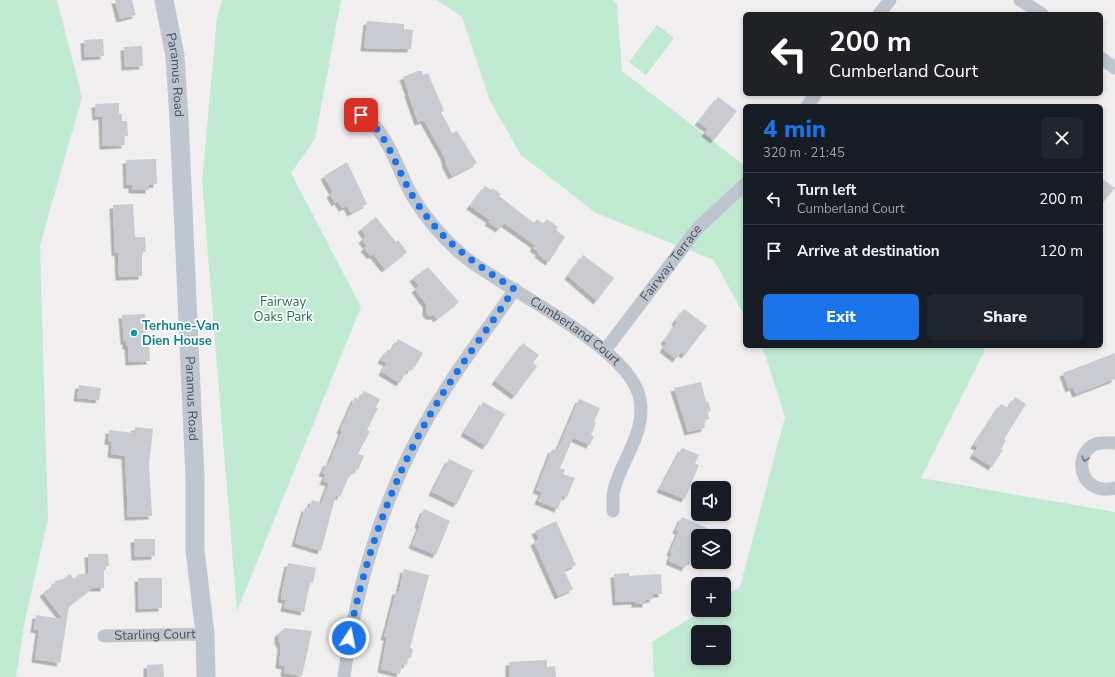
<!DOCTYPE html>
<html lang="en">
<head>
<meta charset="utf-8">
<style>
  :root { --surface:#171b24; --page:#20242c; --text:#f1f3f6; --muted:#9ea1a6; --line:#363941; --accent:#1a73e8 }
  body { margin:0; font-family:"Nunito Sans",sans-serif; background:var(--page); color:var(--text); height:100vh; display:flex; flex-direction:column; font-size:15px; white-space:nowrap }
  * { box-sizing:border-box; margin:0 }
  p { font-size:13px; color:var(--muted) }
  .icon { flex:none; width:22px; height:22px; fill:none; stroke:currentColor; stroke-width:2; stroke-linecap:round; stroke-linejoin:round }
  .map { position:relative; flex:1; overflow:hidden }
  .details { position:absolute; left:743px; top:104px; width:360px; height:244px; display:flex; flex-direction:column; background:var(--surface); border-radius:6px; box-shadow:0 2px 6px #0003 }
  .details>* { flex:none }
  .top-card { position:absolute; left:743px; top:12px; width:360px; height:84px; border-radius:6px; box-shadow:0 2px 6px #0003; background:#202124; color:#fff; overflow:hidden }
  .controls { position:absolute; left:691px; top:481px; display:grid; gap:8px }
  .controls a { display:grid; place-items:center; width:40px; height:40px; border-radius:6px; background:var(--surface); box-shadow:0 2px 6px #0003; font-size:20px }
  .pin { position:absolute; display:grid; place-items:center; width:34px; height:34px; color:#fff; margin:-17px; border-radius:8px; box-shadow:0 2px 6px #0006 }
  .me { position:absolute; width:44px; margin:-22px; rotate:11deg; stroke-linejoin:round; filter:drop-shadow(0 0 3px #0008) }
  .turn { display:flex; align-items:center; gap:14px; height:84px; padding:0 20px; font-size:18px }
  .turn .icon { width:52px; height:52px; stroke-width:2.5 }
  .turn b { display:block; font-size:28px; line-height:34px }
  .round { display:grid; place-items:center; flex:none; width:42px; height:42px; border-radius:6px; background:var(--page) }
  .head { display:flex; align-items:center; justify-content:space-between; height:68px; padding:0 20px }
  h1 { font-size:24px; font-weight:800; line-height:30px; color:var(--accent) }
  .action { display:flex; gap:8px; margin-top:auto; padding:8px 20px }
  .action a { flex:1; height:46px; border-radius:6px; background:var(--accent); color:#fff; font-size:16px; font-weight:800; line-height:46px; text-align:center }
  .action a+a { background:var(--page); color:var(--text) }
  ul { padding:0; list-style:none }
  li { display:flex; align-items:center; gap:12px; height:52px; padding:0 20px; border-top:1px solid var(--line) }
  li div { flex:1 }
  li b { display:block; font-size:15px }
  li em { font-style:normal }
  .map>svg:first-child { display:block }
</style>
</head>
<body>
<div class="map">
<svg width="1115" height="677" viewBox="0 0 1115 677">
  <defs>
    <filter id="shadow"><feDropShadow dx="-3.5" dy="3.5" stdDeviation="0" flood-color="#0004"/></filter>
  </defs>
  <rect width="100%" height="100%" fill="#f1efef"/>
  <g fill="#c1ead3" fill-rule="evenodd">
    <path d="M0,0h57l25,97 -42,148 8,274 -23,101 -9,57h-16z"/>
    <path d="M222,0h119l-26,139 -24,34 70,134 -124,304 -35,-430 15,-163z"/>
    <path d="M437,0h176l4,4 5,67 123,95v151l-31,-57 -118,-47 -75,-58 -31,-54 -28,-84z"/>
    <path d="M657,25l17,13 -28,37 -17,-13z"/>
    <path d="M761,346h219l5,4 -64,128 194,34v165h-461l-2,-35 51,-32h21v-13l16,-10 45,-170 -20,-63zM698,632h26v26h-26z"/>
  </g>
  <g fill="#c9cbd1" filter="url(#shadow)">
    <path d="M115,0h17l4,15 -16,4z"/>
    <path d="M367,21l37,3v5l9,1 -2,19 -47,-1z"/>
    <path d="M103,39l1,17 -19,1 -1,-17z"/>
    <path d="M142,46l1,20 -18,1 -1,-20z"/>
    <path d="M417,71h5l1,4 5,-2 16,38 -3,1 11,21 5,-2 20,32 -25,13 -7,-13h1l-2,-7 -20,-36 -6,2 -10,-29h1l-6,-16z"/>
    <path d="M718,97l19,14 -23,29 -9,-7 3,-4 -10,-7z"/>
    <path d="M119,103v11h3v7h5l1,15h-4l1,9 -22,1 -1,-30 -6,1 -1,-13z"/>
    <path d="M156,159l1,25 -8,1v5h-17v-5h-5l-1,-25z"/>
    <path d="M347,162l20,42 -16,9 -4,-7 -5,2 -4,-7 -3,2 -5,-9 3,-2 -9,-16z"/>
    <path d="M1101,178l14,10 -14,17z"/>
    <path d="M485,186l6,4 1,-2 9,6 -2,2 35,27 3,-4 6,5 4,-5 11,8 -2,3 9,7 -16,25 -11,-8 1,-2 -6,-4 2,-3 -31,-22 -5,6 -11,-7 2,-2 -20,-14z"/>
    <path d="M133,204l2,33h10l1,15h-4v24l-23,1 -1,-25 -3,1 -2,-48z"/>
    <path d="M376,217l20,25 2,-2 9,12 -22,17 -12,-15 -2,2 -7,-8 3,-2 -5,-6 4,-4 -5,-7z"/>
    <path d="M583,255l31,23 -17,23 -29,-25z"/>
    <path d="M428,267l31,35 -22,17 -2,-3h-6l-3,-4v-8l-11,-15 4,-3 -6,-8z"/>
    <path d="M684,309l23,17 -22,29 -4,-3 -5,7 -13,-10 4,-6 -3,-2 13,-18 -2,-2z"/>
    <path d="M145,314l1,31h3l1,16 -21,1 -1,-16h-2v-5h-2l-2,-26z"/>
    <path d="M398,339l25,14 -8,14 -2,-1 -3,5 -3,-1 -7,13 -18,-11 5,-9 -6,-3 7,-11 3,2z"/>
    <path d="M523,343l16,12 -6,8 4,3 -22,30 -20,-15z"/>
    <path d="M1115,353v26l-39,15 -3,-7 -4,2 -6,-16z"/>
    <path d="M701,382l5,20 2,-1 3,10 -3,1 1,7 -5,1 1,8 -17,4 -14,-44z"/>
    <path d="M79,385l22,3 -2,12 -22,-2z"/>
    <path d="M364,391l16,8 -4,8 2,1 -11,22 3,1 -12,23 6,2 -6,14 -3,-1 -3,6 -2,-1 -10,23 -4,-2 -15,56 -26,-8 10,-35 4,1 3,-9 9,3 8,-20 -6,-2 3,-7 -4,-1 5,-11 2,1 13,-32 -2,-1 15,-33 4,2z"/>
    <path d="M1015,397l11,7 -22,35 2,1 -5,9 2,1 -11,17 -19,-12 5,-8 -4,-2 27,-41 7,4z"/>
    <path d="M579,399l21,9 -6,14 2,1 -5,12 3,1 -4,9 -17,-7 -13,30 5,2 -2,4 12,4 -8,19 -4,-2 -5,14 -20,-8 4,-9 -6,-2 16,-41 5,2z"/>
    <path d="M483,402l22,12 -19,32 -22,-13z"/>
    <path d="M135,427l18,2 -4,35 3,52 -24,1 -3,-61 -14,-2 1,-12 -4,-1 1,-11 25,3z"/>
    <path d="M682,448l17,7 -4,9 4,1 -14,34 -25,-10z"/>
    <path d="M449,459l24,12 -16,33 -25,-12z"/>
    <path d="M424,509l26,12 -14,34 -24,-10 8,-19 -2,-2z"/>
    <path d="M682,517l43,19h-27v20l-3,-1 -3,7 -3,-2 -4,8 -16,-7 3,-8 -2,-1 9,-21 -3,-1z"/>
    <path d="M556,521l20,44 -12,5 9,19 -15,7 -24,-54 5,-3 -4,-8z"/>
    <path d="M134,539h21v17l-20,1z"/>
    <path d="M88,554h20l1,12 -5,1v21h-12l-23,18 -9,57 -25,-4 4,-29 -5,-1 2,-14 27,4 -20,-26 12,-9v-3l8,-2 7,-5 4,5 5,-5h10z"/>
    <path d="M288,563l28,5 -3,15 -3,-1 -6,30 -20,-4 2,-8 -5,-1 1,-8z"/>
    <path d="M404,569l25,6 -19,73 3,1 -2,9h-3l-1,7 -5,-1 -2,10 -19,-5 6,-32h-3l4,-14 8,-32h3z"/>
    <path d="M629,573v3l32,-2 1,20h-9v5l-7,1v4h-11v-3l-19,1 -2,-28z"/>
    <path d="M138,578h24v30l-23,1z"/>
    <path d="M285,628l27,3 -10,45 -18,-3 1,-7 -6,-1 2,-19 -3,-6v-6z"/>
    <path d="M547,660v7l8,-1 1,11h-47v-15z"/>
    <path d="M163,664l1,13h-17v-12z"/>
  </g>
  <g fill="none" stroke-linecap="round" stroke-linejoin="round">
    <g stroke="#bfc5cc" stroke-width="13">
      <path d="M1020,0l22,14"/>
      <path d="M879,14l11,-14"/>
      <path d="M1101,58l14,10"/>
      <path d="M807,106l9,-12"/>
      <path id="s1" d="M361,115c6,5 14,10 18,16 15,20 22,46 35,68 14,22 31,42 52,59 42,33 159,87 173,137 9,34 -15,61 -24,91 -3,8 -2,17 -2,25"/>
      <path id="s2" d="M606,349l91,-120 48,-45"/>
      <path d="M1115,443c-6,0 -13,-1 -19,1 -25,9 -16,53 19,44"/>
      <path id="s3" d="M104,636l101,-2"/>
      <path d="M344,677c13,-101 46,-202 101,-287 22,-35 47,-67 70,-101"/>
    </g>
    <path stroke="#bec6d0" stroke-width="19" id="s4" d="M164,0l11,56 4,63 16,359v72l10,84 1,43"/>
  </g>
  <defs><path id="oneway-chevron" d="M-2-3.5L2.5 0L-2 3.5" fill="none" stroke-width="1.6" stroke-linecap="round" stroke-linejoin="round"/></defs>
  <use stroke="#6c747c" href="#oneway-chevron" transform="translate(1085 459) rotate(105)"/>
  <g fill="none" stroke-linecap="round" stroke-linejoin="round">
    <path stroke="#1a73e8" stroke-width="7" stroke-dasharray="0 12.6" d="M349,638c17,-87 48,-173 96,-248 22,-34 47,-67 69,-101 -42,-28 -70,-45 -99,-89 -14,-22 -21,-47 -36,-68 -4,-6 -12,-12 -18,-17"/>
  </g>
  <circle fill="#0f9aa8" stroke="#fff" stroke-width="1.5" cx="134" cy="333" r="4"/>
  <g text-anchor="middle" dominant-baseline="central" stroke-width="3.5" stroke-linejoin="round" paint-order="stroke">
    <g font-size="13" fill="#49515a" stroke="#fff">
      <text stroke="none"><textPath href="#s4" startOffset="76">Paramus Road</textPath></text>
      <text stroke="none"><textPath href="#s2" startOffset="108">Fairway Terrace</textPath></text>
      <text stroke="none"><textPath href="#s1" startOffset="311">Cumberland Court</textPath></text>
      <text stroke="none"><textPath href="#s4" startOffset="400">Paramus Road</textPath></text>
      <text stroke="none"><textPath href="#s3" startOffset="51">Starling Court</textPath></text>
    </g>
    <g font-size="13" fill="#20744d" stroke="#fff">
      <text x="283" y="302">Fairway<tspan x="283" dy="15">Oaks Park</tspan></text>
    </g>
    <g font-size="13" font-weight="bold" fill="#0d838f" stroke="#fff" text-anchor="start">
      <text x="142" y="326">Terhune-Van<tspan x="142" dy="15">Dien House</tspan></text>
    </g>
  </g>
</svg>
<div class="controls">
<a><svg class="icon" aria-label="sound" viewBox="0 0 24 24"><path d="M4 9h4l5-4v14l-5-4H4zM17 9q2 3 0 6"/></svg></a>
<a><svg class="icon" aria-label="layers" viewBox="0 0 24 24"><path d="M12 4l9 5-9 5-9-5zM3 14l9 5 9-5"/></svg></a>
<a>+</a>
<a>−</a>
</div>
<div class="pin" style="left:361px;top:115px;background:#d93025"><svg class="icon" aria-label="arrive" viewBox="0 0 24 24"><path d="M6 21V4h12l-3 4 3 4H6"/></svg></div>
<svg class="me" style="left:349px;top:638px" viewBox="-20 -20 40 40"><circle r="17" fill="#1a73e8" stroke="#fff" stroke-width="3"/><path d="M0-11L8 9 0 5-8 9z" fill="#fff"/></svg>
<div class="top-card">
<div class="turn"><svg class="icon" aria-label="left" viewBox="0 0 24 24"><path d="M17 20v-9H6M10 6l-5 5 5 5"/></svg><div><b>200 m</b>Cumberland Court</div></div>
</div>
<section class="details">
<div class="head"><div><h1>4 min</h1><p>320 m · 21:45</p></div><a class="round"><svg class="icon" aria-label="close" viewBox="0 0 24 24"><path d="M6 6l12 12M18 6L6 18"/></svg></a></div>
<ul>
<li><svg class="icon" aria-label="left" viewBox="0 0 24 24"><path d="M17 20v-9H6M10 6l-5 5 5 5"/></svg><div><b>Turn left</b><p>Cumberland Court</p></div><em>200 m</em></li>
<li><svg class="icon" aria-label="arrive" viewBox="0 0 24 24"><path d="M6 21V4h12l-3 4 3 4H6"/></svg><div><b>Arrive at destination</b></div><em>120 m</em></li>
</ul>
<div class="action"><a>Exit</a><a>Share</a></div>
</section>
</div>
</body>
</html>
